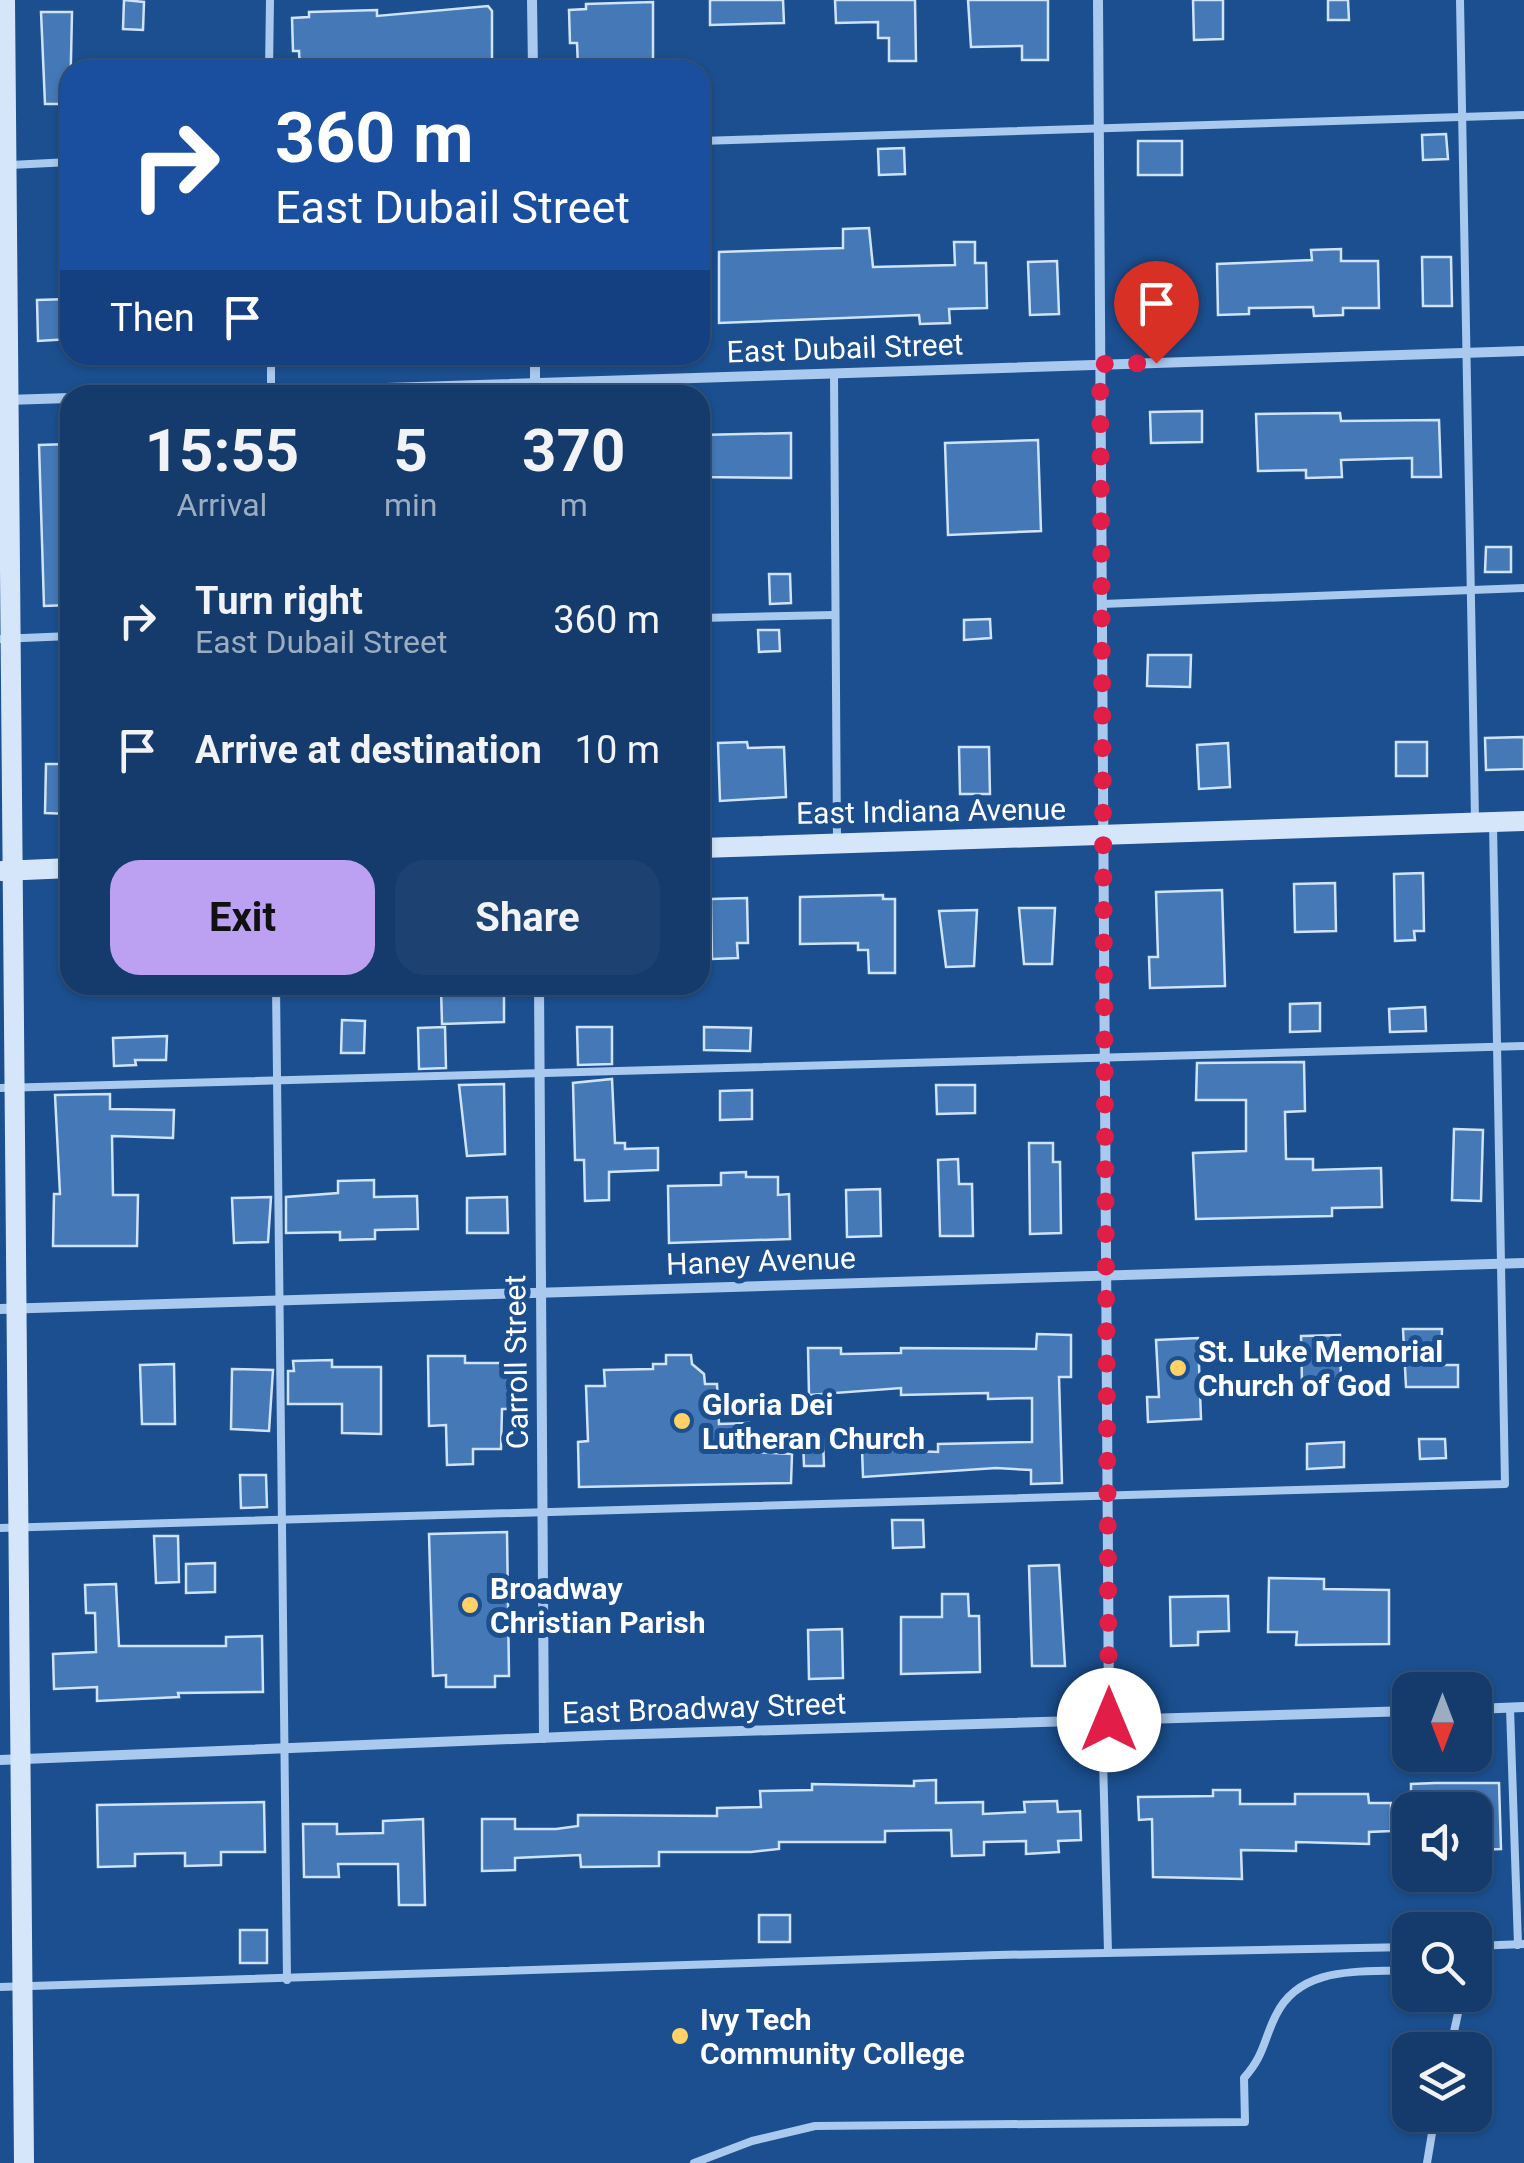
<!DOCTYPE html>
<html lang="en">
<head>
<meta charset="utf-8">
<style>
  :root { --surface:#143b6b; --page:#1d4271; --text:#f1f3f6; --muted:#9dadc1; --line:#33557e; --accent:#bca0f2 }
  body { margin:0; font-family:Roboto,sans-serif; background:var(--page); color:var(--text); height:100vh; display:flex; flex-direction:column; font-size:38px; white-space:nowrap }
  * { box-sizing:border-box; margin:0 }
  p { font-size:32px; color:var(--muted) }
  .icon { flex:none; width:55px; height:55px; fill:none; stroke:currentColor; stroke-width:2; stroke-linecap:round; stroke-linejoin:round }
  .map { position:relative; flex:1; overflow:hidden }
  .details { position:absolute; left:60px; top:385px; width:650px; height:610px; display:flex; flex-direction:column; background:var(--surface); border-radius:30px; box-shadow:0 2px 8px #0004,0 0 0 2px var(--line) }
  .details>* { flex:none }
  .hud { position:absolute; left:60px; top:60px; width:650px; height:305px; border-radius:30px; box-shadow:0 2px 8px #0004,0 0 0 2px var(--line); background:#1a4fa0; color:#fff; overflow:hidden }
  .needle { width:65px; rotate:180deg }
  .controls { position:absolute; left:1392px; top:1672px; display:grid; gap:20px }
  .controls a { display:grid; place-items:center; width:100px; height:100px; border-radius:20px; background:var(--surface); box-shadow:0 2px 8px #0004,0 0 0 2px var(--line); font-size:50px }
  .pin { position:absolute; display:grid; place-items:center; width:85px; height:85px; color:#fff; margin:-102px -42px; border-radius:50% 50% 50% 0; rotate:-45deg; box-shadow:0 0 10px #0007 }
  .pin .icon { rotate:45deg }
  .me { position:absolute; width:110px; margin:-55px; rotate:0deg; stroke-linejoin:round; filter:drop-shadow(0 0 8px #0008) }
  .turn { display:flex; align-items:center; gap:35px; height:210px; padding:0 50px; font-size:45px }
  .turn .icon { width:130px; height:130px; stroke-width:2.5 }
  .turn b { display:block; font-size:70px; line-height:85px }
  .then { display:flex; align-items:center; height:95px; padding:0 50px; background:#0003; gap:20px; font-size:38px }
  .eta { display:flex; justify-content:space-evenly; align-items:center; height:170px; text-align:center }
  .eta b { font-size:60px; font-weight:700; line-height:70px }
  .cta { display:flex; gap:20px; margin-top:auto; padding:20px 50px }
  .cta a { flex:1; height:115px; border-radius:30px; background:var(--accent); color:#111; font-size:40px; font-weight:700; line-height:115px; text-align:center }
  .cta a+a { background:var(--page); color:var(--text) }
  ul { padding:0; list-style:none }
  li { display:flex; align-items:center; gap:30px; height:130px; padding:0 50px }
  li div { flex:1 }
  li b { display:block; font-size:38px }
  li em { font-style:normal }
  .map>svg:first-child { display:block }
</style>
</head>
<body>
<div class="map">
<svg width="1524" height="2163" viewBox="0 0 1524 2163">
  <rect width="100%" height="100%" fill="#1b4f8f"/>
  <g fill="#4478b7" stroke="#cfe3fa" stroke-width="2.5">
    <path d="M124,0l20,2 -1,28 -20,-1z"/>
    <path d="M710,0h73l1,23 -74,2z"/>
    <path d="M835,0h80l1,61h-27v-23h-11v-16l-42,1z"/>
    <path d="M968,0h80v60h-26v-14l-51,1z"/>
    <path d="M1193,0h30v39l-29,1z"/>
    <path d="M1328,0h20l1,20h-21z"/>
    <path d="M653,2v58l-75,7 -1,-24h-7l-1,-33 17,-1v-5z"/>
    <path d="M488,6l4,5v59h-192l-1,-19h-6l-1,-33 17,-1v-5l68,-2v6z"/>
    <path d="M41,12h31l-2,92h-25z"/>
    <path d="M1446,134l2,25 -25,1 -1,-25z"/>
    <rect x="1138" y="141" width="44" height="34"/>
    <path d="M904,148l1,26 -26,1 -1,-26z"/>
    <path d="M869,228l4,39 82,-2 -1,-23h21v21h11l1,45 -38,1 1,14 -30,1 -1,-9 -200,8v-71l124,-4v-19z"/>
    <path d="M1341,249v12h37l1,47h-36v7l-29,1 -1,-9 -64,1v6l-31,1 -1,-51 95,-4 -1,-10z"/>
    <path d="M1422,257h29l1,49h-29z"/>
    <path d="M1057,261l2,53 -29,1 -2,-53z"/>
    <path d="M1172,266l1,45 -30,1 -1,-45z"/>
    <path d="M69,299l1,40 -32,2 -1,-41z"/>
    <path d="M1202,411v31l-51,1 -1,-31z"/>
    <path d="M1340,413l1,8 98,-1 2,57h-29v-19l-71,2 1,17 -36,1v-8l-48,1 -2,-57z"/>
    <path d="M791,433v45l-91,-1v-42z"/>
    <path d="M1038,440l3,91 -93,4 -3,-92z"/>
    <path d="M70,444v161l-26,1 -5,-161z"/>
    <path d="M1486,547h25v25h-26z"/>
    <path d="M769,574h21l1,29 -21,1z"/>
    <path d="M990,619l1,19 -27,2v-20z"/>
    <path d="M758,630h21l1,21 -21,1z"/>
    <path d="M1148,655h43l-1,32 -43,-1z"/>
    <path d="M1524,737v32l-38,1 -1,-32z"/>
    <path d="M747,742l1,6 36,-1 2,50 -66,4 -2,-58z"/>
    <rect x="1396" y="742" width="31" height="34"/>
    <path d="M1228,743l2,44 -31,2 -2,-44z"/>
    <path d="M959,747h30l1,47h-30z"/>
    <path d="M46,764h24v50l-25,-1z"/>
    <path d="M1423,873l1,58h-10l1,9 -20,1 -1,-67z"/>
    <path d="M1335,883l1,48 -41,1 -1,-48z"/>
    <path d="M1222,890l3,96 -75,2 -1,-31h9l-2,-65z"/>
    <path d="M883,895v4h12v74h-26l-1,-23h-10v-7l-58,1v-47z"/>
    <path d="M747,898l1,45h-11l1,15 -26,1 -1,-60z"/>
    <path d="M1019,908h36l-3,56h-28z"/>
    <path d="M977,910l-3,56 -28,1 -7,-56z"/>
    <path d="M504,986v36l-62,2 -1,-36z"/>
    <path d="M1320,1003v28l-30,1v-28z"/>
    <path d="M1425,1007l1,24 -36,1 -1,-23z"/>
    <path d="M342,1020l23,1 -1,32h-23z"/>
    <path d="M445,1027l1,41 -27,1 -1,-41z"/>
    <path d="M577,1027h35v37l-34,1z"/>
    <path d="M704,1027l47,1 -1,23 -46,-1z"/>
    <path d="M167,1036l-1,24h-31l1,5 -22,1 -1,-28z"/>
    <path d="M1304,1062l1,49 -20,1 1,47h27v11l68,-2 1,39 -50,1v8l-136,3 -3,-66 53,-2v-51h-50l1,-37z"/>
    <path d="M612,1079l3,64h10v6l33,-1v22l-49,2v28l-24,1 -1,-41h-9l-2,-77z"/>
    <path d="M504,1084l1,70 -38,2 -8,-71z"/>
    <path d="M936,1085h39v28l-38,1z"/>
    <path d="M752,1090v29l-32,1v-29z"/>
    <path d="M110,1094v15l64,1 -1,28 -61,-2 1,59h25l-1,51h-84l1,-52h6l-5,-99z"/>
    <path d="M1454,1129l29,1 -2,71 -29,-1z"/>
    <path d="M1029,1143h24v19h7l1,71 -31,1z"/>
    <path d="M958,1159l1,25h13l1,52h-33l-2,-76z"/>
    <path d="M746,1172v5h32v18l11,-1 1,45 -121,4 -1,-57 53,-1v-12z"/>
    <path d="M374,1180v17l43,-1 1,33 -43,1v9l-35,1v-8l-54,1v-36l52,-4v-12z"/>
    <path d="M880,1189l1,47 -34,1 -1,-47z"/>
    <path d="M271,1197l-3,45 -34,1 -2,-45z"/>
    <path d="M507,1197l1,36h-41v-35z"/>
    <path d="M1403,1329h39l-1,36h17v22h-52z"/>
    <path d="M1037,1334l34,1v42h-12l3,106 -31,1v-14l-35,-2 -133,9 -1,-28 76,3v-8l94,-2v-44l-44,1v-6l-87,2v-7l-92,7 -1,-47h33v6l60,-1v-5l135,1z"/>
    <path d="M1340,1335l1,47 -39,1 -1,-47z"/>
    <path d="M1198,1338l3,81 -53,3 -1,-25h12l-3,-57z"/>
    <path d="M666,1355h25l1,9 12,10 1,10h12l2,40 30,-1v29l43,2 -1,29 -212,4 -1,-45 10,-1 -2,-55h19l-1,-16 49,-1v-5h13z"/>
    <path d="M428,1356h37v7h46v46h-9l-1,40h-28v15l-26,1 -1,-40 -17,1z"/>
    <path d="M332,1360v7h49v67l-39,-1v-29h-54v-33h6l-1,-10z"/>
    <path d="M174,1364l1,60h-33l-2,-59z"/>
    <path d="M232,1369l41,1 -4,61 -38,-2z"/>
    <path d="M823,1439l1,27h-20l-1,-26z"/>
    <path d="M1419,1439h26l1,19 -26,1z"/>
    <path d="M1344,1442v25l-37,2v-25z"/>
    <path d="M240,1475h26l1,32 -26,1z"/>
    <path d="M892,1520h31l1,27 -31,1z"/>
    <path d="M507,1532l2,144h-14v11h-49v-12l-13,1 -4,-142z"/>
    <path d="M154,1536h24l1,46 -23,1z"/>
    <path d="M215,1563v29l-29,1v-29z"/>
    <path d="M1059,1565l6,101h-33l-3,-100z"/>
    <path d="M1269,1578l55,1v10l65,1v54l-93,1 1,-13h-29z"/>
    <path d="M116,1584l3,62h107v-9l36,-1 1,56 -85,1 1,4 -82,4v-14l-43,2 -1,-35 43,-2 -1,-39h-9l-1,-28z"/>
    <path d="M942,1594h26l1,22h10l1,56 -79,2v-57h41z"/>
    <path d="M1228,1596l1,35 -31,1v13l-27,1 -1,-49z"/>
    <path d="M842,1629l1,49 -34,1 -1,-49z"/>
    <path d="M936,1780v23l47,-1v12l42,-2 -1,-10 33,-1 1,11 22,-1 1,29 -23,1 1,11 -33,2v-13l-42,1v13l-32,1 -1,-26 -66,1v11h-106v7l-28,3h-92v14l-78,1 -1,-12 -65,3v12l-33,1v-52h33v10h41l22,-3v-11l139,1v-8l44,-1 -1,-16 52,-1v-6l102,2v-5z"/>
    <path d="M1435,1783h64l2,66 -25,1 -1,-40h-64v-26z"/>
    <path d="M1213,1790h27v14h55v-10h73l1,9h22v28l-22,1v12l-73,-2v9l-55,-1 1,29 -89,-2 -1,-58 -13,1 -1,-23 75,-1z"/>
    <path d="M264,1802l1,50h-44v13l-36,1v-13l-50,1v12l-37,1 -1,-62z"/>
    <path d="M423,1819l2,86h-26l-1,-41h-60l1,13h-35l-1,-53h34v10l46,-1v-12z"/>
    <rect x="759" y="1915" width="31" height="27"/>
    <rect x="240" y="1930" width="27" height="33"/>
  </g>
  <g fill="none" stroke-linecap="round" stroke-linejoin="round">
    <g stroke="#a9c9ee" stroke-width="8">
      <path d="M1460,0l15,819"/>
      <path d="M269,70l1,-70"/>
      <path d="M700,141l824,-26"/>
      <path d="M10,165l60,-3"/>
      <path d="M271,355v40"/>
      <path d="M834,373l3,470"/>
      <path d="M1102,604l422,-16"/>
      <path d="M700,618l134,-3"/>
      <path d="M0,639l70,-3"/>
      <path d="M276,985l11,995"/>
      <path d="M0,1088l1524,-42"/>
      <path d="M0,1528l1505,-44 -12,-660"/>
      <path d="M1510,1708l8,237"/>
      <path d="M1102,1720l6,232"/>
      <path d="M1475,1946l49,-2"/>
      <path d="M0,1987l997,-32 413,-8"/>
      <path d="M1450,2050l12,-55"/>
      <path d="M694,2163l58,-22 63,-15 430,-4 -1,-44c21,-24 19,-37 32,-63 25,-51 86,-42 134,-45"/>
      <path d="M1427,2163l8,-48"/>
    </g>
    <g stroke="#a9c9ee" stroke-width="10">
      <path d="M532,0l1,70"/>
      <path d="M1098,0l11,1720"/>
      <path d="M535,355v40"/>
      <path d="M167,395l1357,-44"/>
      <path d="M6,400l64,-2"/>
      <path d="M539,985l5,753"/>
      <path d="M0,1309l1524,-46"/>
      <path d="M1475,1709l49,-2"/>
      <path d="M0,1760l609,-25 801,-24"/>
    </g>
    <g stroke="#d6e6fa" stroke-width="20">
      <path d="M5,0l19,2163"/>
      <path d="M700,848l824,-27"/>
      <path d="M2,871l68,-3"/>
    </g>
  </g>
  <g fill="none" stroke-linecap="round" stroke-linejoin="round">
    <path stroke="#e11d48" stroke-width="18" stroke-dasharray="0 32.4" d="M1109,1720l-9,-1356 56,-1"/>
  </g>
  <g fill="#ffd166" stroke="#1b4f8f" stroke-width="4">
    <circle cx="1178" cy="1368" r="10"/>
    <circle cx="682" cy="1421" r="10"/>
    <circle cx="470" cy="1605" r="10"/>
    <circle cx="680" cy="2036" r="10"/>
  </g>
  <g text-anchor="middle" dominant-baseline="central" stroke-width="10" stroke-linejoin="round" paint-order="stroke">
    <g font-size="30" fill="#fff" stroke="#1b4f8f">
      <text transform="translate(845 348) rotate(-2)">East Dubail Street</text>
      <text transform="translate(931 811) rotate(-1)">East Indiana Avenue</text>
      <text transform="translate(761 1261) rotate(-2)">Haney Avenue</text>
      <text transform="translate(516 1362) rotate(-91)">Carroll Street</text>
      <text transform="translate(704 1708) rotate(-2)">East Broadway Street</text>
    </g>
    <g font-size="30" font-weight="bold" fill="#fff" stroke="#1b4f8f" text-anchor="start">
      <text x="1198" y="1351">St. Luke Memorial<tspan x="1198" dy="34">Church of God</tspan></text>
      <text x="702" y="1404">Gloria Dei<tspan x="702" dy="34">Lutheran Church</tspan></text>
      <text x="490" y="1588">Broadway<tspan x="490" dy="34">Christian Parish</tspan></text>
      <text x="700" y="2019">Ivy Tech<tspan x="700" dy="34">Community College</tspan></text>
    </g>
  </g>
</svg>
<div class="controls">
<a><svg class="needle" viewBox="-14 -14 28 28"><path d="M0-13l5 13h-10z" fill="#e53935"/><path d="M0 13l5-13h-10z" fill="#9dadc1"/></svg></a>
<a><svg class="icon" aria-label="sound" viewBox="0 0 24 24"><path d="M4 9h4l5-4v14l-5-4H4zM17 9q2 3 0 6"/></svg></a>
<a><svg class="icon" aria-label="search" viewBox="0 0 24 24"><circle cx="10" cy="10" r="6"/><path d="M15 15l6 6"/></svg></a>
<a><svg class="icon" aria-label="layers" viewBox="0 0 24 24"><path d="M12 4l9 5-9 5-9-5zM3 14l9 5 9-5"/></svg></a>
</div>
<div class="pin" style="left:1156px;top:363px;background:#d93025"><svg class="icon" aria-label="arrive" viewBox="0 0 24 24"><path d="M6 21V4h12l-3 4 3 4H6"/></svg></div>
<svg class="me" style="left:1109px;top:1720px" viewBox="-20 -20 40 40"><circle r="19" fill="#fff"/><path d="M0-13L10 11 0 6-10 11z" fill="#e11d48"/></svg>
<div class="hud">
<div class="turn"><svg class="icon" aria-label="right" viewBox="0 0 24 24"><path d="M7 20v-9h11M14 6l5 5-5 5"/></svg><div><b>360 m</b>East Dubail Street</div></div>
<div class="then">Then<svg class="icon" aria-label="arrive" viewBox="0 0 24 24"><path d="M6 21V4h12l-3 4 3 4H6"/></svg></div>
</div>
<section class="details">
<div class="eta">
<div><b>15:55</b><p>Arrival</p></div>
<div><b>5</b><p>min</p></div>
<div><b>370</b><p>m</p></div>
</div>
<ul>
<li><svg class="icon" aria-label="right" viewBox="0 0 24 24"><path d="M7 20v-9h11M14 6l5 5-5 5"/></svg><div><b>Turn right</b><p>East Dubail Street</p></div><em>360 m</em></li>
<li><svg class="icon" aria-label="arrive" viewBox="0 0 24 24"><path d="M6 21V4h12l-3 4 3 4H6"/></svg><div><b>Arrive at destination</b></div><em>10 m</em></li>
</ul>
<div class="cta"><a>Exit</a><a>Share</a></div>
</section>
</div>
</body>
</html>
